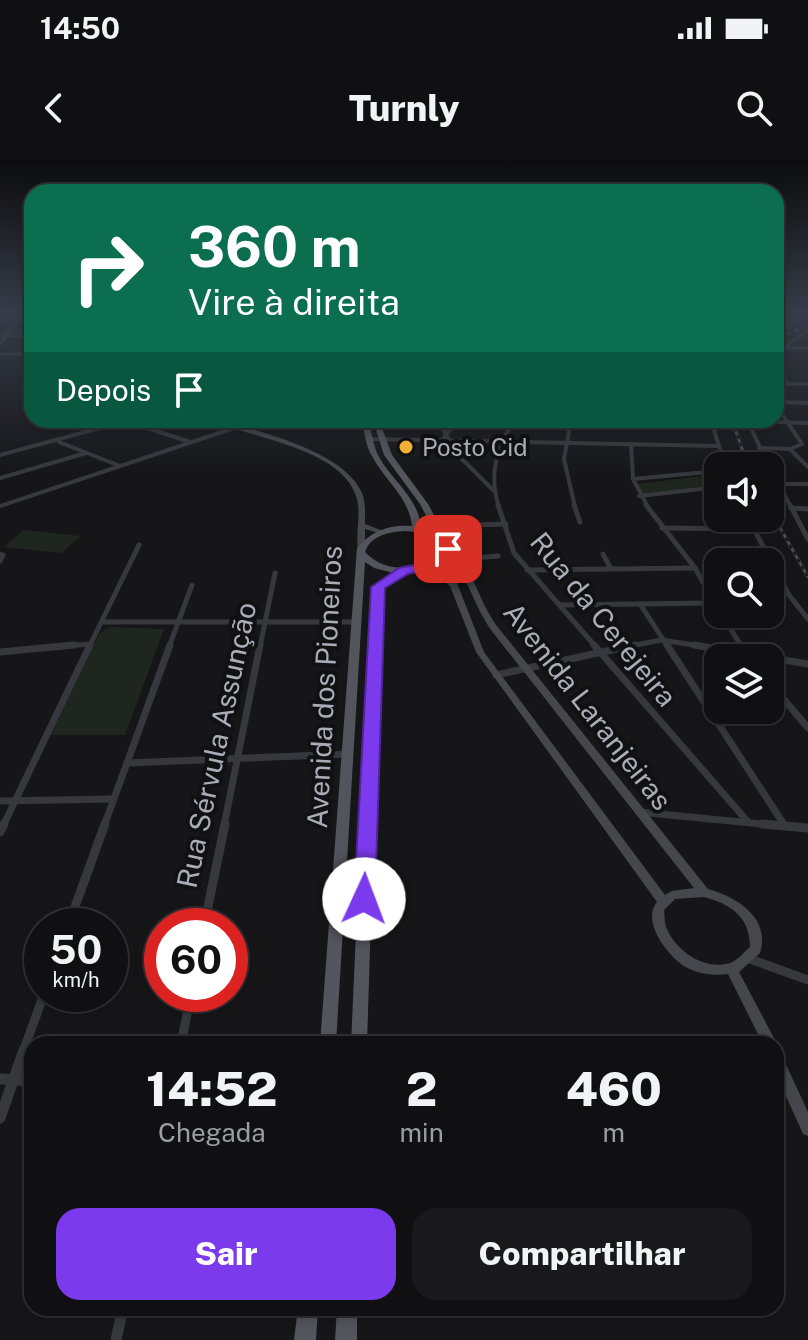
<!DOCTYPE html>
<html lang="pt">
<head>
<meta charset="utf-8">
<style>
  :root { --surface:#101012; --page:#19191b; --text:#f1f3f6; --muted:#9c9d9f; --line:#303032; --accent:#7c3aed }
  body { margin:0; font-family:"Public Sans",sans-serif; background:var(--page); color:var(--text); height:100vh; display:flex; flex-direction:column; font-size:30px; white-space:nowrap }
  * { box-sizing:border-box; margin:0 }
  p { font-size:26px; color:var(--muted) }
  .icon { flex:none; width:44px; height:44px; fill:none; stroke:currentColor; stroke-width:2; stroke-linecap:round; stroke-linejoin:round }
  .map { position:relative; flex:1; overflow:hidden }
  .sheet { position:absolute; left:24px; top:876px; width:760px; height:280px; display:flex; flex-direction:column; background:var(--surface); border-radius:24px; box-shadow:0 4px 12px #0003,0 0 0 2px var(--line) }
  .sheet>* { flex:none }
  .banner { position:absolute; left:24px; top:24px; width:760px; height:244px; border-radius:24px; box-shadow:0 4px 12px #0003,0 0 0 2px var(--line); background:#0b6e4f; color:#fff; overflow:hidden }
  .tools { position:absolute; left:704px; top:292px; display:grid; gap:16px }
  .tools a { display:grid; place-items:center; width:80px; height:80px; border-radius:16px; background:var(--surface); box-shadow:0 4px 12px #0003,0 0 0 2px var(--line); font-size:40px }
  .speed { position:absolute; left:24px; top:748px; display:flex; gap:16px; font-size:40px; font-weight:700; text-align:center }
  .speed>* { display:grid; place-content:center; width:104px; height:104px; border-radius:50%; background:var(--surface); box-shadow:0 4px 12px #0003,0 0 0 2px var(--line); line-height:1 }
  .speed small { font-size:20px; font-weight:400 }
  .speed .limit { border:12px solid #d22; background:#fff; color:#111 }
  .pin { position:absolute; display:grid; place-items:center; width:68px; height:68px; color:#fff; margin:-34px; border-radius:16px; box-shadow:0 4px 12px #0006 }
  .me { position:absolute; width:88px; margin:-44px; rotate:2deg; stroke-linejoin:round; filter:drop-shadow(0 0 6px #0008) }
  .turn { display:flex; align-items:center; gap:28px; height:168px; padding:0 32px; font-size:36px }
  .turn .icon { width:104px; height:104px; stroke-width:2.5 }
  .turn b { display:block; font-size:56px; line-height:68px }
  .then { display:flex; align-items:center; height:76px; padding:0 32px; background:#0003; gap:16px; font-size:30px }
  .eta { display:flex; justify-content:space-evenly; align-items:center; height:136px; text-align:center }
  .eta b { font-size:48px; font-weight:800; line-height:56px }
  .primary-button { display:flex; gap:16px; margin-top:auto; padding:16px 32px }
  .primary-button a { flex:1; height:92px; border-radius:24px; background:var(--accent); color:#fff; font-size:32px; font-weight:800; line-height:92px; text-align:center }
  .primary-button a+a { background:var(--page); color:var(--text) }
  .status { display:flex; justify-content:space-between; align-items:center; height:56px; padding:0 40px; background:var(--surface); direction:ltr }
  .status svg { height:22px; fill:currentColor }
  header { display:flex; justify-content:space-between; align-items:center; height:104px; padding:0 32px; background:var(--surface); font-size:36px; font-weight:800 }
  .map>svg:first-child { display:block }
</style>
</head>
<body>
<div class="status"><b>14:50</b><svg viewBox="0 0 49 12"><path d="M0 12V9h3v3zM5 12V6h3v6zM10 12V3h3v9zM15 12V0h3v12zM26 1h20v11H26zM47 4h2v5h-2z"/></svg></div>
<header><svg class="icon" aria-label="back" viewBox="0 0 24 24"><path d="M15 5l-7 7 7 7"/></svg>Turnly<svg class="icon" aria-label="search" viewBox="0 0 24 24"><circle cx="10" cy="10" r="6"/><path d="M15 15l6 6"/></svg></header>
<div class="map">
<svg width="808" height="1180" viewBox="0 0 808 1180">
  <rect width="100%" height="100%" fill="#161618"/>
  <g fill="#1e261f">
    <path d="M718,314v11l-71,10 -7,-2 -2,-9z"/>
    <path d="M24,370l56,6 -18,17 -58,-6z"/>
    <path d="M110,467l54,2 -39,106h-74l48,-101z"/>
  </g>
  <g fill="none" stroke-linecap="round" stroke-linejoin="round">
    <g stroke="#37383d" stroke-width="3">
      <path d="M776,151l22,9"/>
      <path d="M0,160h32"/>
      <path d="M776,169l32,-12"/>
      <path d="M2,176h30"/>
      <path d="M0,185l24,-35"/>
      <path d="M782,188h26"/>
      <path d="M0,194h32"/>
      <path d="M776,194l32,-24"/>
      <path d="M776,208l13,16"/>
      <path d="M776,224h32"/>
    </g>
    <g stroke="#37383d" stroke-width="4">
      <path d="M776,242l32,1"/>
      <path d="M776,245l26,39 -12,5 18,18"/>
      <path d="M437,260l24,38 32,32"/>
      <path d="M571,260l-7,39 11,48"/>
      <path d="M669,260l42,1"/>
      <path d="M711,260l14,46"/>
      <path d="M747,260l22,46"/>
      <path d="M126,261l64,21"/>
      <path d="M747,261l61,2"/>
      <path d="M444,278l13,-18"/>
      <path d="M370,279l348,7"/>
      <path d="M59,282l61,24"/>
      <path d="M631,284l2,35 15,28"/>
      <path d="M759,288l31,1"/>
      <path d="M0,295l129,-35"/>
      <path d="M770,308l21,39"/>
      <path d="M0,318l86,-25"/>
      <path d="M633,319l85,-8"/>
      <path d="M777,324h31"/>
      <path d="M639,336l79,-9"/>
      <path d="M0,346l237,-79"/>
      <path d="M499,347c-11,-33 -2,-58 15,-87"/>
    </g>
    <g stroke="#37383d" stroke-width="5">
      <path d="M498,345l16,48 82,94"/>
      <path d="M574,345l6,17"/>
      <path d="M646,345l49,63 23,42"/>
      <path d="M790,345l18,34"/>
      <path d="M791,348l17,1"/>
      <path d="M748,358l41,77 19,24"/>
      <path d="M437,366l69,-2"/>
      <path d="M662,368l91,1"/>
      <path d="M0,394l3,1 -3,6"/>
      <path d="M603,394l8,15"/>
      <path d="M462,399l36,-3"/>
      <path d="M527,410l168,-2"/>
      <path d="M640,444l28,43"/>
      <path d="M559,445l155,-2"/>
      <path d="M721,454l21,33"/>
      <path d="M102,462h254"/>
      <path d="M51,487l39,-3"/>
      <path d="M89,487l50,-102"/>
      <path d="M169,487l23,-62"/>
      <path d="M260,487l15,-74"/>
      <path d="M626,487l35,-7 46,7"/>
    </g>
    <g stroke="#37383d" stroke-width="7">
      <path d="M594,485l154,177"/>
      <path d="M667,485l118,181"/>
      <path d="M694,485l114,19"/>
      <path d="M740,485l7,11"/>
      <path d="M0,492l74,-7"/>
      <path d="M496,515l139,-30"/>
      <path d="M770,523l38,45"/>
      <path d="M127,603l222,-9"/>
      <path d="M0,641l112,-2"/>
      <path d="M639,652l144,14"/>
      <path d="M3,666l87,-181"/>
      <path d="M104,666l66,-181"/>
      <path d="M224,666l36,-181"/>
    </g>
    <g stroke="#37383d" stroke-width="9">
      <path d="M762,664l46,4"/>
      <path d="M0,672l4,-8"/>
      <path d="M68,766l37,-102"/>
      <path d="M204,766l21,-102"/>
      <path d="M750,799l58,21"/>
      <path d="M181,884l10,-50"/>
      <path d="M23,892l21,-58"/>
    </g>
    <g stroke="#37383d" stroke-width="11">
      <path d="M0,919l32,2"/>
      <path d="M0,958l24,-68"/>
      <path d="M116,1180l7,-32"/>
    </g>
    <g fill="#45474d" fill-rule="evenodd">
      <path d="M211,260h9c41,12 124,31 142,73 4,10 3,21 3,31l21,8 -4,2 -17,-5v19l-1,2h-6c-3,-19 4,-36 -2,-54 -15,-48 -106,-58 -145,-76z"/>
      <path d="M444,382h6c22,25 28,58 47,84l211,263c29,8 63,29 52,64l-21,19 36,68 2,4 -1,2v-2h-13l-35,-70c-16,2 -30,0 -44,-8 -17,-11 -43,-45 -27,-64l-181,-250 -26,-66 -11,-9 -24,-5 -1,-2 4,-2 27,5 12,10 27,69 181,243 7,-4 22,-3 -203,-258c-19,-28 -26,-60 -48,-86zM704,737c27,7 46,20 46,50 -6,5 -13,14 -20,16 -25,8 -54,-12 -63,-34 -3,-6 -2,-13 -3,-19l11,-11z"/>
      <path d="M776,892l5,2 27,58v24l-5,-2 -27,-60z"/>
    </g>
    <g fill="#53555c" fill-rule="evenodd">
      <path d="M362,260h6c4,12 5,26 11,37 14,25 39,40 42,70l13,4 -14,-27 -36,-49 -11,-35h6l13,35 36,49 24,45 -12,17 -33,7 -25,15 -1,8 -14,448h-16l20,-448 4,-11 19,-12 -20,-5 -9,-6 -29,482h-16l37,-496c14,-17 33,-24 55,-22 -3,-29 -27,-45 -40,-70 -7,-11 -7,-24 -10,-36zM405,371c16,1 29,4 39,18l-10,13c-25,8 -50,10 -69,-10 6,-17 24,-20 40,-21z"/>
      <path d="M298,1148h20l-2,32h-22z"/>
      <path d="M337,1148h20v32h-22z"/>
    </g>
    <defs>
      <g id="rail">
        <path d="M776,179l32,-14"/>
        <path d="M732,260l16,46"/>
        <path d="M770,350l38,67"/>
      </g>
    </defs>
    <use href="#rail" stroke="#4a4c52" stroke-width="3"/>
    <use href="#rail" stroke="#111113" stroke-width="2" stroke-dasharray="4" stroke-linecap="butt"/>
  </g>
  <linearGradient id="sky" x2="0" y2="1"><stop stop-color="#0c0c0d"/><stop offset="0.48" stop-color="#363c48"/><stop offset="1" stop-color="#363c48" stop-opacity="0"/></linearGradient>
  <rect width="808" height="315" fill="url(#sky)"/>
  <path fill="#7c3aed" stroke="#51269a" stroke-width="2" d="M444,386l11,3 -13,18 -34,7 -23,14 -10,311 -11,9 -10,-9 17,-312 28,-19 34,-7z"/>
  <circle fill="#f2b134" stroke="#111113" stroke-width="3" cx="406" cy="287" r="8"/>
  <g text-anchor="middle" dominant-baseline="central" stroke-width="8" stroke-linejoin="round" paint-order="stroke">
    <g font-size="24" fill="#a8adb8" stroke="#111113" text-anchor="start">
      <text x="422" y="287">Posto Cid</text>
    </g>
    <g font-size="28" fill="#a8adb8" stroke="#111113">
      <text transform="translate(604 459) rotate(51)">Rua da Cerejeira</text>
      <text transform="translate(324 527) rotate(-87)">Avenida dos Pioneiros</text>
      <text transform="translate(588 546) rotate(52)">Avenida Laranjeiras</text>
      <text transform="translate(216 585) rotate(-78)">Rua Sérvula Assunção</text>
    </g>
  </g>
</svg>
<div class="tools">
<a><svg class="icon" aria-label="sound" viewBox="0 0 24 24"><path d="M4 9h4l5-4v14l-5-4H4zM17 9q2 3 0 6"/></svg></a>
<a><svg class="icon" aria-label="search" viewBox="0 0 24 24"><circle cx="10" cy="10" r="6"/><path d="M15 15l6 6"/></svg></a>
<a><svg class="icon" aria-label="layers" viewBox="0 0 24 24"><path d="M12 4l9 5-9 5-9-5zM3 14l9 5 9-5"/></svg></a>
</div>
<div class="speed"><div>50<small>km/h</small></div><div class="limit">60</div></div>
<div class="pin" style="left:448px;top:389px;background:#d93025"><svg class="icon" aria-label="arrive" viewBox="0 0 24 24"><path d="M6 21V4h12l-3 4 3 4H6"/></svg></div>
<svg class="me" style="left:364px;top:739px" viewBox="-20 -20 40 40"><circle r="19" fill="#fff"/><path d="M0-13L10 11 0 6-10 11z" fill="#7c3aed"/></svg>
<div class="banner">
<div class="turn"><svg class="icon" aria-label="right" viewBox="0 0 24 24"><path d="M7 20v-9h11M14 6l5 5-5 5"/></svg><div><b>360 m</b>Vire à direita</div></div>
<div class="then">Depois<svg class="icon" aria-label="arrive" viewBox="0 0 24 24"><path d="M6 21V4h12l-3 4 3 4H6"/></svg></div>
</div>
<section class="sheet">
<div class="eta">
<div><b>14:52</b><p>Chegada</p></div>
<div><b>2</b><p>min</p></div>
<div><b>460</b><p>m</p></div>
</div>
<div class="primary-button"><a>Sair</a><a>Compartilhar</a></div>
</section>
</div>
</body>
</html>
